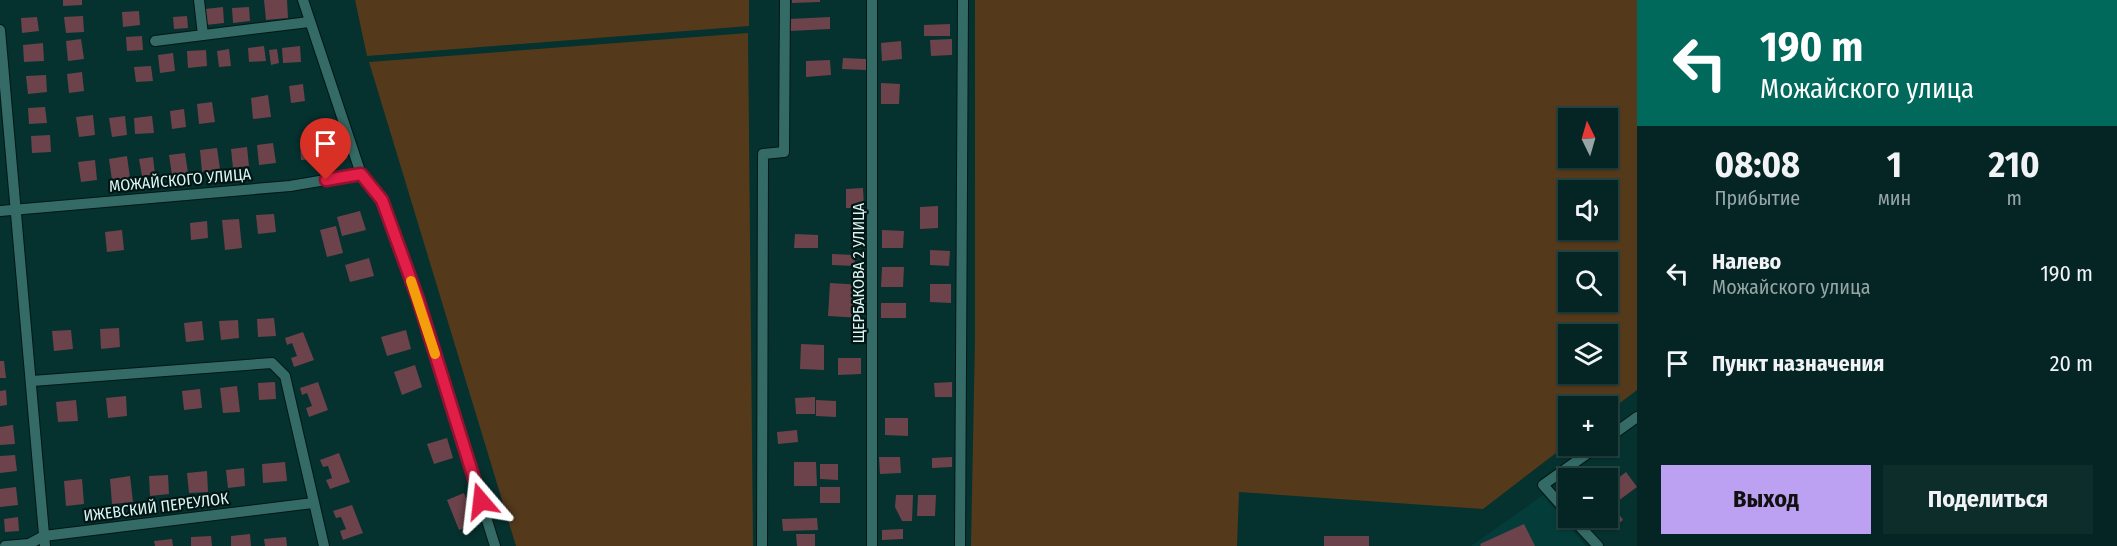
<!DOCTYPE html>
<html lang="ru">
<head>
<meta charset="utf-8">
<style>
  :root { --surface:#042523; --page:#0d2d2b; --text:#f1f3f6; --muted:#97a5a6; --line:#254241; --accent:#bca0f2 }
  body { margin:0; font-family:"Fira Sans Condensed",sans-serif; background:var(--page); color:var(--text); height:100vh; display:flex; flex-direction:column; font-size:22px; white-space:nowrap }
  * { box-sizing:border-box; margin:0 }
  p { font-size:20px; color:var(--muted) }
  .icon { flex:none; width:33px; height:33px; fill:none; stroke:currentColor; stroke-width:2; stroke-linecap:round; stroke-linejoin:round }
  .map { position:relative; flex:1; overflow:hidden }
  .panel { display:flex; flex-direction:column; background:var(--surface); width:480px }
  .panel>* { flex:none }
  .hud { background:#00695c; color:#fff; overflow:hidden }
  .needle { width:39px; rotate:355deg }
  .buttons { position:absolute; left:1558px; top:108px; display:grid; gap:12px }
  .buttons a { display:grid; place-items:center; width:60px; height:60px; border-radius:0px; background:var(--surface); box-shadow:0 2px 4px #0004,0 0 0 2px var(--line); font-size:30px }
  .pin { position:absolute; display:grid; place-items:center; width:51px; height:51px; color:#fff; margin:-62px -26px; border-radius:50% 50% 50% 0; rotate:-45deg; box-shadow:0 0 6px #0007 }
  .pin .icon { rotate:45deg }
  .me { position:absolute; width:66px; margin:-33px; rotate:343deg; stroke-linejoin:round; filter:drop-shadow(0 0 4px #0008) }
  .turn { display:flex; align-items:center; gap:21px; height:126px; padding:0 24px; font-size:27px }
  .turn .icon { width:78px; height:78px; stroke-width:2.5 }
  .turn b { display:block; font-size:42px; line-height:51px }
  .eta { display:flex; justify-content:space-evenly; align-items:center; height:102px; text-align:center }
  .eta b { font-size:36px; font-weight:700; line-height:42px }
  .action { display:flex; gap:12px; margin-top:auto; padding:12px 24px }
  .action a { flex:1; height:69px; border-radius:0px; background:var(--accent); color:#111; font-size:24px; font-weight:700; line-height:69px; text-align:center }
  .action a+a { background:var(--page); color:var(--text) }
  ul { padding:0; list-style:none }
  li { display:flex; align-items:center; gap:18px; height:90px; padding:0 24px }
  li div { flex:1 }
  li b { display:block; font-size:22px }
  li em { font-style:normal }
  main { display:flex; flex:1; min-height:0 }
  .map>svg:first-child { display:block }
</style>
</head>
<body>
<main>
<div class="map">
<svg width="1637" height="546" viewBox="0 0 1637 546">
  <rect width="100%" height="100%" fill="#05312f"/>
  <path fill="#043c39" d="M1543,495l43,51h-115z"/>
  <g fill="#543a1b" fill-rule="evenodd">
    <path d="M355,0h394v26l-382,30z"/>
    <path d="M975,0h662v390l-29,22v-6h-39v37l-86,66 -244,-17 -2,54h-266l4,-207zM1569,118h39v40h-39zM1569,190h39v40h-39zM1569,262h39v40h-39zM1569,334h39v40h-39z"/>
    <path d="M748,33l5,513h-237l-147,-484z"/>
  </g>
  <g fill="#6c434a">
    <path d="M63,0h19v5l-19,1z"/>
    <path d="M264,0h23l1,18 -22,2z"/>
    <path d="M792,0h28v2l-28,1z"/>
    <path d="M223,7l1,16 -18,2 -1,-16z"/>
    <path d="M249,7l1,14 -17,2 -1,-15z"/>
    <path d="M139,11l1,14 -17,2 -1,-15z"/>
    <path d="M83,16l1,16 -18,1 -2,-16z"/>
    <path d="M187,16l1,12 -14,1 -1,-12z"/>
    <path d="M37,17l2,14 -17,2 -1,-15z"/>
    <path d="M830,17v12l-41,2v-12z"/>
    <path d="M950,24v12h-26v-11z"/>
    <path d="M142,36l1,14 -16,1 -1,-14z"/>
    <path d="M81,39l3,20 -16,2 -2,-20z"/>
    <path d="M952,39v16l-21,1 -1,-16z"/>
    <path d="M901,41l1,18 -20,2 -1,-18z"/>
    <path d="M43,43l1,18 -20,1 -1,-17z"/>
    <path d="M264,46l2,15 -17,1 -1,-14z"/>
    <path d="M300,46l1,16 -18,1 -1,-15z"/>
    <path d="M229,49l2,17 -12,1 -2,-16z"/>
    <path d="M277,49l2,14 -8,2 -2,-15z"/>
    <path d="M206,50l1,16 -19,2 -1,-17z"/>
    <path d="M173,53l2,18 -15,2 -2,-18z"/>
    <path d="M843,58l23,1v11l-24,-1z"/>
    <path d="M830,60l1,15 -25,2v-16z"/>
    <path d="M151,66l2,15 -17,1 -2,-15z"/>
    <path d="M82,72l2,19 -15,2 -2,-19z"/>
    <path d="M46,75l1,17 -19,2 -2,-18z"/>
    <path d="M881,83l19,1 -1,20h-18z"/>
    <path d="M303,84l2,17 -14,2 -2,-17z"/>
    <path d="M268,95l3,22 -18,2 -2,-21z"/>
    <path d="M212,102l3,20 -16,2 -2,-20z"/>
    <path d="M45,107l2,16 -18,1 -1,-16z"/>
    <path d="M184,109l2,18 -14,2 -2,-18z"/>
    <path d="M93,115l2,20 -16,2 -3,-20z"/>
    <path d="M125,116l2,19 -15,2 -3,-19z"/>
    <path d="M152,116l2,17 -19,1 -1,-16z"/>
    <path d="M50,135l1,17 -19,1 -1,-17z"/>
    <path d="M318,142l2,17 -19,1 -1,-17z"/>
    <path d="M273,143l3,20 -17,2 -2,-20z"/>
    <path d="M247,147l2,19 -16,2 -2,-19z"/>
    <path d="M217,148l3,21 -18,3 -2,-22z"/>
    <path d="M185,153l3,20 -16,2 -3,-20z"/>
    <path d="M127,156l3,22 -18,2 -3,-21z"/>
    <path d="M153,157l2,17 -13,2 -3,-17z"/>
    <path d="M95,160l2,20 -16,2 -3,-20z"/>
    <path d="M863,188l1,20h-18v-19z"/>
    <path d="M938,206v22l-18,1v-22z"/>
    <path d="M360,211l6,19 -24,6 -5,-19z"/>
    <path d="M274,214l2,18 -18,2 -2,-19z"/>
    <path d="M239,219l3,29 -17,2 -3,-30z"/>
    <path d="M207,221l1,17 -17,2 -1,-17z"/>
    <path d="M336,226l7,27 -16,4 -7,-27z"/>
    <path d="M122,230l2,20 -17,2 -2,-20z"/>
    <path d="M882,230l22,1 -1,17h-21z"/>
    <path d="M795,234l23,1v13h-24z"/>
    <path d="M930,250l20,1 -1,15 -19,-1z"/>
    <path d="M832,254l23,1v11l-23,-1z"/>
    <path d="M369,258l5,18 -24,6 -5,-17z"/>
    <path d="M882,267h22l-1,20h-22z"/>
    <path d="M830,283l33,2 -1,33 -34,-2z"/>
    <path d="M930,284h21v19l-21,-1z"/>
    <rect x="881" y="303" width="25" height="15"/>
    <path d="M274,318l2,18 -18,1 -1,-18z"/>
    <path d="M238,320l1,18 -18,2 -2,-19z"/>
    <path d="M202,321l2,19 -18,2 -2,-19z"/>
    <path d="M119,328l1,19 -19,2 -1,-20z"/>
    <path d="M71,330l2,19 -19,2 -2,-20z"/>
    <path d="M406,330l5,19 -24,7 -6,-19z"/>
    <path d="M303,332l11,28 -20,7 -3,-9 6,-2 -5,-13 -5,2 -2,-7z"/>
    <path d="M801,344l23,1v25l-24,-1z"/>
    <path d="M838,358h23v16l-23,1z"/>
    <path d="M0,361h4l2,17h-6z"/>
    <path d="M415,365l7,22 -20,8 -8,-23z"/>
    <path d="M275,382l1,17 -17,1 -1,-17z"/>
    <path d="M318,382l10,28 -19,7 -3,-9 6,-2 -5,-13 -5,2 -2,-7z"/>
    <path d="M952,382v15h-17l-1,-14z"/>
    <path d="M237,386l3,26 -17,1 -3,-25z"/>
    <path d="M200,389l2,19 -18,2 -2,-19z"/>
    <path d="M6,390l1,15 -7,1v-15z"/>
    <path d="M126,396l1,20 -19,2 -2,-20z"/>
    <path d="M815,397v17h-19l-1,-16z"/>
    <path d="M76,400l2,21 -20,1 -2,-20z"/>
    <path d="M816,400l20,1v16l-20,-1z"/>
    <path d="M885,418h23v18l-23,-1z"/>
    <path d="M13,425l2,19 -15,1v-18z"/>
    <path d="M797,430l1,12 -20,2 -1,-12z"/>
    <path d="M447,438l6,20 -19,6 -7,-20z"/>
    <path d="M339,453l11,29 -20,7 -4,-9 6,-2 -4,-12 -5,1 -3,-7z"/>
    <path d="M15,455l2,16 -17,2v-17z"/>
    <path d="M879,457h21l1,16 -21,1z"/>
    <path d="M952,457v10l-20,1v-10z"/>
    <path d="M285,462l2,19 -24,2 -1,-19z"/>
    <path d="M794,462h22l1,24h-23z"/>
    <path d="M820,464h18v16l-18,-1z"/>
    <path d="M1585,466l10,12h-26z"/>
    <path d="M244,468l1,18 -17,2 -2,-18z"/>
    <path d="M207,471l1,21 -19,1 -2,-20z"/>
    <path d="M1626,472l11,15 -23,17 -6,-8v-10z"/>
    <path d="M168,475l1,19 -19,2 -1,-20z"/>
    <path d="M130,476l3,26 -21,2 -2,-25z"/>
    <path d="M82,479l2,25 -18,2 -2,-25z"/>
    <path d="M16,487l2,18 -18,2v-18z"/>
    <rect x="820" y="487" width="20" height="16"/>
    <path d="M464,493l12,30 -17,7 -12,-30z"/>
    <path d="M896,495h17l-1,26h-10l-7,-14z"/>
    <path d="M918,495h18l-1,21h-18z"/>
    <path d="M352,505l11,28 -20,7 -3,-9 6,-2 -5,-12 -5,1 -3,-7z"/>
    <path d="M1614,507l9,13 -14,10 -10,-12h9v-7z"/>
    <path d="M18,517l1,14 -14,1 -1,-13z"/>
    <path d="M817,518l1,12 -35,1 -1,-12z"/>
    <path d="M1524,524l11,22h-54l-1,-2z"/>
    <path d="M903,529v10l-21,1v-10z"/>
    <path d="M250,534l1,12h-20v-10z"/>
    <path d="M796,534h19v12h-18z"/>
    <path d="M211,536l1,10h-21v-9z"/>
    <rect x="1324" y="536" width="45" height="10"/>
    <path d="M286,537l1,9h-22l-1,-7z"/>
    <path d="M172,539l1,7h-18l-1,-5z"/>
  </g>
  <g fill="none" stroke-linecap="round" stroke-linejoin="round">
    <defs>
      <g id="minor">
        <path d="M199,0l4,35"/>
        <path d="M303,0l58,174 21,25 36,100 77,247"/>
        <path d="M872,0v546"/>
        <path d="M0,30l45,516"/>
        <path d="M155,41l154,-19"/>
        <path d="M0,211l290,-25 71,-12"/>
        <path d="M32,381l240,-18 13,13 39,170"/>
        <path d="M1608,438l29,-21"/>
        <path d="M1569,514l-26,-29 55,-39"/>
        <path d="M1572,518l26,28"/>
        <path d="M5,546l24,-2 15,-8 269,-33"/>
        <path d="M762,546l1,-392 21,-2 1,-152"/>
        <path d="M960,546l3,-546"/>
      </g>
    </defs>
    <use href="#minor" stroke="#001816" stroke-width="12"/>
    <use href="#minor" stroke="#356b66" stroke-width="10"/>
  </g>
  <g fill="none" stroke-linecap="round" stroke-linejoin="round">
    <defs>
      <path id="route" d="M326,180l35,-6 21,26 36,99 63,202"/>
    </defs>
    <use href="#route" stroke="#92132f" stroke-width="15"/>
    <use href="#route" stroke="#e11d48" stroke-width="10"/>
    <path stroke="#f59e0b" stroke-width="10" d="M411,281l24,73"/>
  </g>
  <g text-anchor="middle" dominant-baseline="central" stroke-width="4.5" stroke-linejoin="round" paint-order="stroke">
    <g font-size="16" fill="#daf5f2" stroke="#021715">
      <text transform="translate(180 180) rotate(-5)">МОЖАЙСКОГО УЛИЦА</text>
      <text transform="translate(858 273) rotate(-90)">ЩЕРБАКОВА 2 УЛИЦА</text>
      <text transform="translate(156 507) rotate(-7)">ИЖЕВСКИЙ ПЕРЕУЛОК</text>
    </g>
  </g>
</svg>
<div class="buttons">
<a><svg class="needle" viewBox="-14 -14 28 28"><path d="M0-13l5 13h-10z" fill="#e53935"/><path d="M0 13l5-13h-10z" fill="#97a5a6"/></svg></a>
<a><svg class="icon" aria-label="sound" viewBox="0 0 24 24"><path d="M4 9h4l5-4v14l-5-4H4zM17 9q2 3 0 6"/></svg></a>
<a><svg class="icon" aria-label="search" viewBox="0 0 24 24"><circle cx="10" cy="10" r="6"/><path d="M15 15l6 6"/></svg></a>
<a><svg class="icon" aria-label="layers" viewBox="0 0 24 24"><path d="M12 4l9 5-9 5-9-5zM3 14l9 5 9-5"/></svg></a>
<a>+</a>
<a>−</a>
</div>
<div class="pin" style="left:326px;top:180px;background:#d93025"><svg class="icon" aria-label="arrive" viewBox="0 0 24 24"><path d="M6 21V4h12l-3 4 3 4H6"/></svg></div>
<svg class="me" style="left:481px;top:501px" viewBox="-20 -20 40 40"><path d="M0-17L14 15 0 8-14 15z" fill="#e11d48" stroke="#fff" stroke-width="4"/></svg>
</div>
<section class="panel">
<div class="hud">
<div class="turn"><svg class="icon" aria-label="left" viewBox="0 0 24 24"><path d="M17 20v-9H6M10 6l-5 5 5 5"/></svg><div><b>190 m</b>Можайского улица</div></div>
</div>
<div class="eta">
<div><b>08:08</b><p>Прибытие</p></div>
<div><b>1</b><p>мин</p></div>
<div><b>210</b><p>m</p></div>
</div>
<ul>
<li><svg class="icon" aria-label="left" viewBox="0 0 24 24"><path d="M17 20v-9H6M10 6l-5 5 5 5"/></svg><div><b>Налево</b><p>Можайского улица</p></div><em>190 m</em></li>
<li><svg class="icon" aria-label="arrive" viewBox="0 0 24 24"><path d="M6 21V4h12l-3 4 3 4H6"/></svg><div><b>Пункт назначения</b></div><em>20 m</em></li>
</ul>
<div class="action"><a>Выход</a><a>Поделиться</a></div>
</section>
</main>
</body>
</html>
